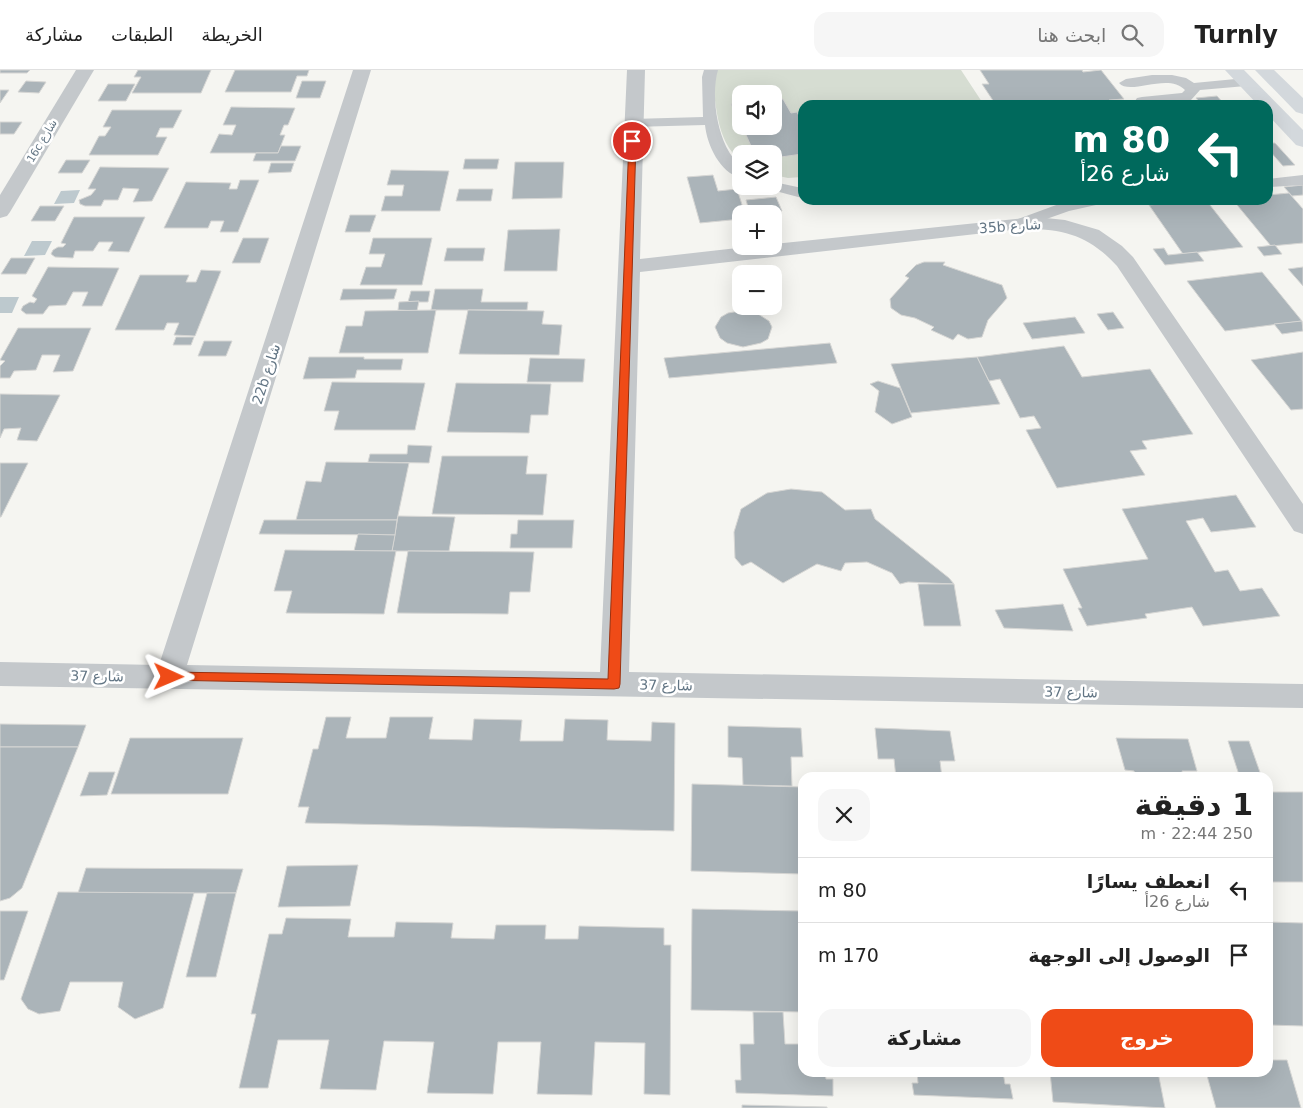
<!DOCTYPE html>
<html lang="ar">
<head>
<meta charset="utf-8">
<style>
  :root { --surface:#fff; --page:#f6f6f6; --text:#222; --muted:#767676; --line:#e0e0e0; --accent:#ef4b17 }
  body { margin:0; font-family:"DejaVu Sans","Noto Naskh Arabic",sans-serif; background:var(--page); color:var(--text); direction:rtl; height:100vh; display:flex; flex-direction:column; font-size:19px; white-space:nowrap }
  * { box-sizing:border-box; margin:0 }
  p { font-size:16px; color:var(--muted) }
  .icon { flex:none; width:28px; height:28px; fill:none; stroke:currentColor; stroke-width:2; stroke-linecap:round; stroke-linejoin:round }
  .map { position:relative; flex:1; overflow:hidden; direction:ltr }
  .sheet { position:absolute; left:798px; top:702px; width:475px; height:305px; display:flex; flex-direction:column; background:var(--surface); border-radius:15px; box-shadow:0 5px 20px #0002; direction:rtl }
  .sheet>* { flex:none }
  .guide { position:absolute; left:798px; top:30px; width:475px; height:105px; border-radius:15px; box-shadow:0 5px 20px #0002; direction:rtl; background:#00695c; color:#fff; overflow:hidden }
  .fabs { position:absolute; left:732px; top:15px; display:grid; gap:10px }
  .fabs a { display:grid; place-items:center; width:50px; height:50px; border-radius:10px; background:var(--surface); box-shadow:0 5px 20px #0002; font-size:25px }
  .pin { position:absolute; display:grid; place-items:center; width:42px; height:42px; color:#fff; margin:-21px; border:2px solid #fff; border-radius:50%; box-shadow:0 1px 5px #0007 }
  .me { position:absolute; width:55px; margin:-28px; rotate:91deg; stroke-linejoin:round; filter:drop-shadow(0 0 4px #0008) }
  .turn { display:flex; align-items:center; gap:18px; height:105px; padding:0 20px; font-size:22px }
  .turn .icon { width:65px; height:65px; stroke-width:2.5 }
  .turn b { display:block; font-size:35px; line-height:42px }
  .round { display:grid; place-items:center; flex:none; width:52px; height:52px; border-radius:15px; background:var(--page) }
  .head { display:flex; align-items:center; justify-content:space-between; height:85px; padding:0 20px }
  h1 { font-size:30px; font-weight:800; line-height:38px }
  .action { display:flex; gap:10px; margin-top:auto; padding:10px 20px }
  .action a { flex:1; height:58px; border-radius:15px; background:var(--accent); color:#fff; font-size:20px; font-weight:800; line-height:58px; text-align:center }
  .action a+a { background:var(--page); color:var(--text) }
  ul { padding:0; list-style:none }
  li { display:flex; align-items:center; gap:15px; height:65px; padding:0 20px; border-top:1px solid var(--line) }
  li div { flex:1 }
  li b { display:block; font-size:19px }
  li em { font-style:normal }
  header { display:flex; align-items:center; gap:30px; box-sizing:border-box; height:70px; padding:0 25px; background:var(--surface); border-bottom:1px solid var(--line) }
  header strong { font-size:24px }
  nav { display:flex; gap:28px; margin-inline-start:auto; font-size:18px }
  .search { width:350px; height:45px; background:var(--page); display:flex; align-items:center; gap:12px; box-sizing:border-box; padding:0 18px; border-radius:15px; color:var(--muted); font-size:19px }
  .map>svg:first-child { display:block }
</style>
</head>
<body>
<header>
<strong>Turnly</strong>
<div class="search"><svg class="icon" aria-label="search" viewBox="0 0 24 24"><circle cx="10" cy="10" r="6"/><path d="M15 15l6 6"/></svg>ابحث هنا</div>
<nav><a>الخريطة</a><a>الطبقات</a><a>مشاركة</a></nav>
</header>
<div class="map">
<svg width="1303" height="1038" viewBox="0 0 1303 1038">
  <rect width="100%" height="100%" fill="#f5f5f1"/>
  <path fill="#d6ddd2" fill-rule="evenodd" d="M711,0h250l23,35h-182v72l-14,1 -14,-3v-21h-33v6c-26,-17 -25,-62 -30,-90zM741,24h33v32h-33z"/>
  <g fill="#bdc9ce">
    <path d="M80,120l-6,13 -20,1 7,-13z"/>
    <path d="M32,171h20l-7,14 -21,1z"/>
    <path d="M19,227l-7,16h-12v-16z"/>
  </g>
  <g fill="#abb4b9" stroke="#d6d6d4">
    <path d="M0,0h30l-3,3h-27z"/>
    <path d="M138,0h73l-10,23h-69l9,-16h-7z"/>
    <path d="M235,0h74l-2,6h-10l-6,16h-66z"/>
    <path d="M980,0h102l1,2 18,-2 23,29 -15,1 3,5h-116l-14,-21h7z"/>
    <path d="M26,11l20,1 -7,11 -21,-1z"/>
    <path d="M302,11h24l-6,17h-24z"/>
    <path d="M108,14h27l-9,17h-28z"/>
    <path d="M0,20h9l-9,13z"/>
    <path d="M1217,26l8,9h-23l-6,-7z"/>
    <path d="M783,29l8,14 6,-1 5,10v32l-28,4v-4h-23l-4,-7 4,-1 -9,-20h32v-26z"/>
    <path d="M741,33v23l-10,-22z"/>
    <path d="M231,37l64,1 -7,17h-4l-4,10h5l-7,18h-68l9,-19 13,1 4,-10h-13z"/>
    <path d="M112,40h70l-9,18h-13l-4,9h11l-9,18h-69l10,-19h6l6,-9h-8z"/>
    <path d="M0,52h22l-8,12h-14z"/>
    <path d="M1268,73h7l20,22 -12,1 -15,-17z"/>
    <path d="M281,76h20l-6,15h-42l3,-8h22z"/>
    <path d="M465,89h34l-2,10h-34z"/>
    <path d="M66,90h24l-8,13h-24z"/>
    <path d="M515,92h49l-2,36 -50,1z"/>
    <path d="M271,93h23l-3,9 -23,1z"/>
    <path d="M100,97l69,1 -17,33 -19,1 6,-13 -16,-1 -5,12h-14l-3,6h-16l-5,-2 -1,-4 12,-5 5,-6h-8z"/>
    <path d="M391,100l58,1 -9,40h-59l4,-15h17l2,-11h-17z"/>
    <path d="M713,105l5,16 19,-2 8,25h-4v5l-41,4 -13,-46z"/>
    <path d="M240,110h19l-21,52h-18l4,-11h-13l-3,7h-44l22,-46 45,1 -2,6h8z"/>
    <path d="M1303,115v10l-11,1 -8,-9z"/>
    <path d="M459,119h34l-2,12h-35z"/>
    <path d="M1289,123l14,16v34l-32,3 -38,-46h35v-5z"/>
    <path d="M776,127l6,14 -32,3 -4,-14z"/>
    <path d="M1206,130l37,47 -60,7 -34,-49z"/>
    <path d="M40,136h24l-9,15h-24z"/>
    <path d="M350,145h26l-6,17h-25z"/>
    <path d="M74,147h71l-16,35 -21,-1 5,-9h-14l-6,9h-18l-2,7 -18,-1 -4,-3 2,-4 5,-3h5l3,-3 -5,-1z"/>
    <path d="M560,159l-3,42h-53l4,-41z"/>
    <path d="M243,168h26l-9,25h-28z"/>
    <path d="M373,168h59l-10,47h-62l6,-18h15l4,-13h-16z"/>
    <path d="M1275,175l7,9 -18,2 -7,-9z"/>
    <path d="M447,178h38l-2,13h-39z"/>
    <path d="M1164,178l4,7 29,-3 7,9 -39,4 -12,-16z"/>
    <path d="M11,188h24l-9,16h-25z"/>
    <path d="M924,192h21l-2,3 59,20 5,13 -19,22 -6,17 -14,2 -10,-5 -5,6 -22,-10 3,-3 -19,-9 -14,-3 -10,-7 -1,-9 19,-21 -4,-2 11,-11z"/>
    <path d="M48,197l71,1 -17,38h-20l6,-14h-15l-7,13 -17,1 -6,8h-17l-5,-4 2,-4 7,-4 4,1 3,-4 -5,-3z"/>
    <path d="M1303,197v19l-15,-17z"/>
    <path d="M201,200l20,1 -26,65 -21,-1 5,-12h-12l-3,7h-49l25,-55h49l-3,7h10z"/>
    <path d="M1262,202l40,49 -77,10 -38,-50z"/>
    <path d="M343,219h54l-3,10 -54,1z"/>
    <path d="M435,219h48l-2,13h47l-1,8h-96z"/>
    <path d="M411,221h19l-2,11h-20z"/>
    <path d="M419,231l-2,10 -19,-1 1,-8z"/>
    <path d="M436,240l-8,43h-89l7,-27h16l3,-15z"/>
    <path d="M468,240l76,1 -2,13 20,1 -3,30 -100,-1z"/>
    <path d="M746,240l9,2 14,9 3,6 -4,12 -7,4 -18,4 -16,-4 -7,-5 -5,-11 6,-10 7,-4z"/>
    <path d="M1113,242l11,16 -16,2 -11,-16z"/>
    <path d="M1075,247l10,16 -53,6 -9,-16z"/>
    <path d="M1302,251l1,10 -21,3 -8,-10z"/>
    <path d="M18,258h73l-18,43 -20,1 7,-17h-18l-6,15 -22,1 -4,7h-10v-12l5,-5 -5,-1z"/>
    <path d="M176,267h18l-3,8h-18z"/>
    <path d="M204,271h28l-6,15h-28z"/>
    <path d="M830,273l7,20 -168,15 -5,-20z"/>
    <path d="M1064,276l18,31 68,-8 43,65 -51,7 5,8 -17,2 15,24 -88,13 -31,-58 15,-2 -7,-12 -14,2 -20,-39 -11,2 -12,-24z"/>
    <path d="M1303,282v57l-12,1 -40,-50z"/>
    <path d="M309,287h55v2h39l-2,11h-44l-2,8 -52,1z"/>
    <path d="M977,287l23,47 -89,9 -20,-49z"/>
    <path d="M530,288l55,1 -2,23h-56z"/>
    <path d="M878,311l22,7 12,29 -20,7 -17,-12 4,-21 -9,-7z"/>
    <path d="M332,312l93,1 -10,47h-81l5,-19h-15z"/>
    <path d="M456,313l95,1 -3,31h-17l-2,18 -82,-1z"/>
    <path d="M0,324l60,1 -23,46 -20,-1 4,-12 -17,1 -4,9z"/>
    <path d="M408,375l24,1 -3,17 -61,-1 2,-8h37z"/>
    <path d="M442,386h86l-2,18h21l-4,41 -111,-1z"/>
    <path d="M326,392l83,1 -12,57h-101l10,-39 15,1z"/>
    <path d="M0,393h28l-27,54h-1z"/>
    <path d="M791,419l31,3 23,18 26,-1 4,10 74,59 5,6 -46,-2 -8,2 -8,-11 -25,-11 -22,1 -4,8 -24,-7 -34,19 -32,-21 -9,4 -7,-8 -1,-26 7,-23 26,-16z"/>
    <path d="M1236,425l20,32 -45,5 -8,-14 -17,3 29,51 13,-2 12,21 22,-3 18,28 -77,10 -11,-19 -47,7 2,4 -60,8 -9,-18h4l-19,-39 85,-10 -26,-50z"/>
    <path d="M398,446l57,1 -6,34h-57z"/>
    <path d="M264,450h133l-2,15 -136,-1z"/>
    <path d="M518,450h56l-2,28h-62l1,-14h6z"/>
    <path d="M358,464l37,1 -3,16h-38z"/>
    <path d="M285,480l111,1 -12,63 -98,-1 6,-22h-18z"/>
    <path d="M408,481l126,1 -4,40h-20l-2,22 -111,-1z"/>
    <path d="M918,514h36l7,42h-37z"/>
    <path d="M1063,534l10,27 -69,-3 -9,-18z"/>
    <path d="M326,647h25l-5,21h40l4,-21h43l-4,22 43,1 2,-21 48,1 -2,21h43l2,-22 43,1 -1,20 44,1 1,-19 23,1 -1,108 -369,-8 4,-16h-11l15,-58h5z"/>
    <path d="M0,654l86,1 -8,22h-78z"/>
    <path d="M728,656l73,2 2,29h-12l1,29 -49,-1 -1,-27 -14,-1z"/>
    <path d="M875,658l75,3 5,30h-15l2,17h-46l-2,-19h-16z"/>
    <path d="M130,668h113l-15,56h-117z"/>
    <path d="M1116,668l72,1 9,32h-15l2,7h-48l-2,-7 -9,-1z"/>
    <path d="M1228,671h21l13,37h-22z"/>
    <path d="M0,677h78l-56,141 -12,10 -10,3z"/>
    <path d="M89,702h26l-8,23 -27,1z"/>
    <path d="M692,714l110,3v87l-111,-3z"/>
    <rect x="1268" y="722" width="35" height="90"/>
    <path d="M358,795l-8,41 -72,1 9,-41z"/>
    <path d="M86,798l157,1 -7,24h-158z"/>
    <path d="M58,822l136,1 -31,115 -28,11 -17,-12 5,-25h-53l-10,29 -21,3 -11,-5 -7,-10z"/>
    <path d="M207,823h29l-20,84h-30z"/>
    <path d="M692,839l110,2v101l-111,-2z"/>
    <path d="M0,841h28l-24,69h-4z"/>
    <path d="M286,848l65,1 -3,18h46l2,-15 57,1 -2,15 43,1 2,-14h50l-1,14h33l1,-13 85,2v17h7l-1,150 -26,-1 1,-51 -50,-1 -3,53 -55,-1 4,-52h-43l-5,52 -66,-1 7,-51 -50,-1 -8,49 -56,-1 9,-49h-51l-10,48h-29l17,-74h-5l18,-80h13z"/>
    <path d="M1268,852l35,1v103l-35,-1z"/>
    <path d="M753,942h30l2,32h17v28h23l1,7h7v17l-97,-3 -1,-13h6l-1,-36h14z"/>
    <path d="M1268,990h19l14,48h-85l-10,-36h62z"/>
    <path d="M917,1002h86l2,12h5l3,15 -99,-4 -2,-12h6z"/>
    <path d="M1050,1002h108l7,36 -112,-6z"/>
    <path d="M742,1035l85,2v1h-85z"/>
  </g>
  <g fill="none" stroke-linecap="round" stroke-linejoin="round">
    <g fill="#c4c8cb" fill-rule="evenodd">
      <path d="M704,0h14c-8,27 0,78 23,96v12c-21,-5 -34,-33 -36,-53l-73,2 -5,-1 -2,-3 2,-3 5,-1 71,-2 -1,-40z"/>
      <path d="M1152,5h20l14,3 8,5 52,-5 7,4 -7,4 -46,4 -9,10 -5,1 -49,3 -2,-3 2,-3 5,-1 40,-4 3,-3c-17,-18 -55,6 -66,-7l7,-4z"/>
      <path d="M1303,105v10l-35,2v-8z"/>
      <path d="M774,112l28,6v10l-34,-9 -3,-3h9z"/>
      <path d="M1076,130h31l-2,3 -36,8 -48,17 -6,-2 -2,-3 2,-3 44,-16z"/>
    </g>
    <g fill="#c4c8cb" fill-rule="evenodd">
      <path d="M76,0h18l-84,142 -3,4 -7,2v-23z"/>
      <path d="M353,0h18l-184,595 413,7 27,-602h18l-5,189 115,-13h19v-2l262,-27 29,3 34,10 23,16 11,11 170,247v30l-9,-3 -177,-265c-28,-31 -55,-38 -96,-37l-381,43 -11,400 674,12v24l-1303,-22v-24l159,3z"/>
    </g>
    <g fill="#d3d8dc" fill-rule="evenodd">
      <path d="M1225,0h19l59,60v17l-7,-2 -28,-30v-10h-10z"/>
      <path d="M1255,0h19l29,28v16l-7,-2z"/>
    </g>
  </g>
  <path fill="#ef4b17" stroke="#9b310f" d="M629,70l7,1 -16,543 -1,4 -5,1 -450,-9 -1,-3 1,-4 5,-1 439,7z"/>
  <g text-anchor="middle" dominant-baseline="central" stroke-width="5" stroke-linejoin="round" paint-order="stroke">
    <g font-size="11" fill="#627584" stroke="#fff">
      <text transform="translate(42 71) rotate(-59)">16c شارع</text>
    </g>
    <g font-size="14" fill="#627584" stroke="#fff">
      <text transform="translate(1010 156) rotate(-4)">35b شارع</text>
      <text transform="translate(266 304) rotate(-72)">22b شارع</text>
      <text transform="translate(97 606) rotate(1)">شارع 37</text>
      <text transform="translate(666 615) rotate(1)">شارع 37</text>
      <text transform="translate(1071 622) rotate(1)">شارع 37</text>
    </g>
  </g>
</svg>
<div class="fabs">
<a><svg class="icon" aria-label="sound" viewBox="0 0 24 24"><path d="M4 9h4l5-4v14l-5-4H4zM17 9q2 3 0 6"/></svg></a>
<a><svg class="icon" aria-label="layers" viewBox="0 0 24 24"><path d="M12 4l9 5-9 5-9-5zM3 14l9 5 9-5"/></svg></a>
<a>+</a>
<a>−</a>
</div>
<div class="pin" style="left:632px;top:71px;background:#d93025"><svg class="icon" aria-label="arrive" viewBox="0 0 24 24"><path d="M6 21V4h12l-3 4 3 4H6"/></svg></div>
<svg class="me" style="left:169px;top:607px" viewBox="-20 -20 40 40"><path d="M0-17L14 15 0 8-14 15z" fill="#ef4b17" stroke="#fff" stroke-width="4"/></svg>
<div class="guide">
<div class="turn"><svg class="icon" aria-label="left" viewBox="0 0 24 24"><path d="M17 20v-9H6M10 6l-5 5 5 5"/></svg><div><b>80 m</b>شارع 26أ</div></div>
</div>
<section class="sheet">
<div class="head"><div><h1>1 دقيقة</h1><p>250 m · 22:44</p></div><a class="round"><svg class="icon" aria-label="close" viewBox="0 0 24 24"><path d="M6 6l12 12M18 6L6 18"/></svg></a></div>
<ul>
<li><svg class="icon" aria-label="left" viewBox="0 0 24 24"><path d="M17 20v-9H6M10 6l-5 5 5 5"/></svg><div><b>انعطف يسارًا</b><p>شارع 26أ</p></div><em>80 m</em></li>
<li><svg class="icon" aria-label="arrive" viewBox="0 0 24 24"><path d="M6 21V4h12l-3 4 3 4H6"/></svg><div><b>الوصول إلى الوجهة</b></div><em>170 m</em></li>
</ul>
<div class="action"><a>خروج</a><a>مشاركة</a></div>
</section>
</div>
</body>
</html>
